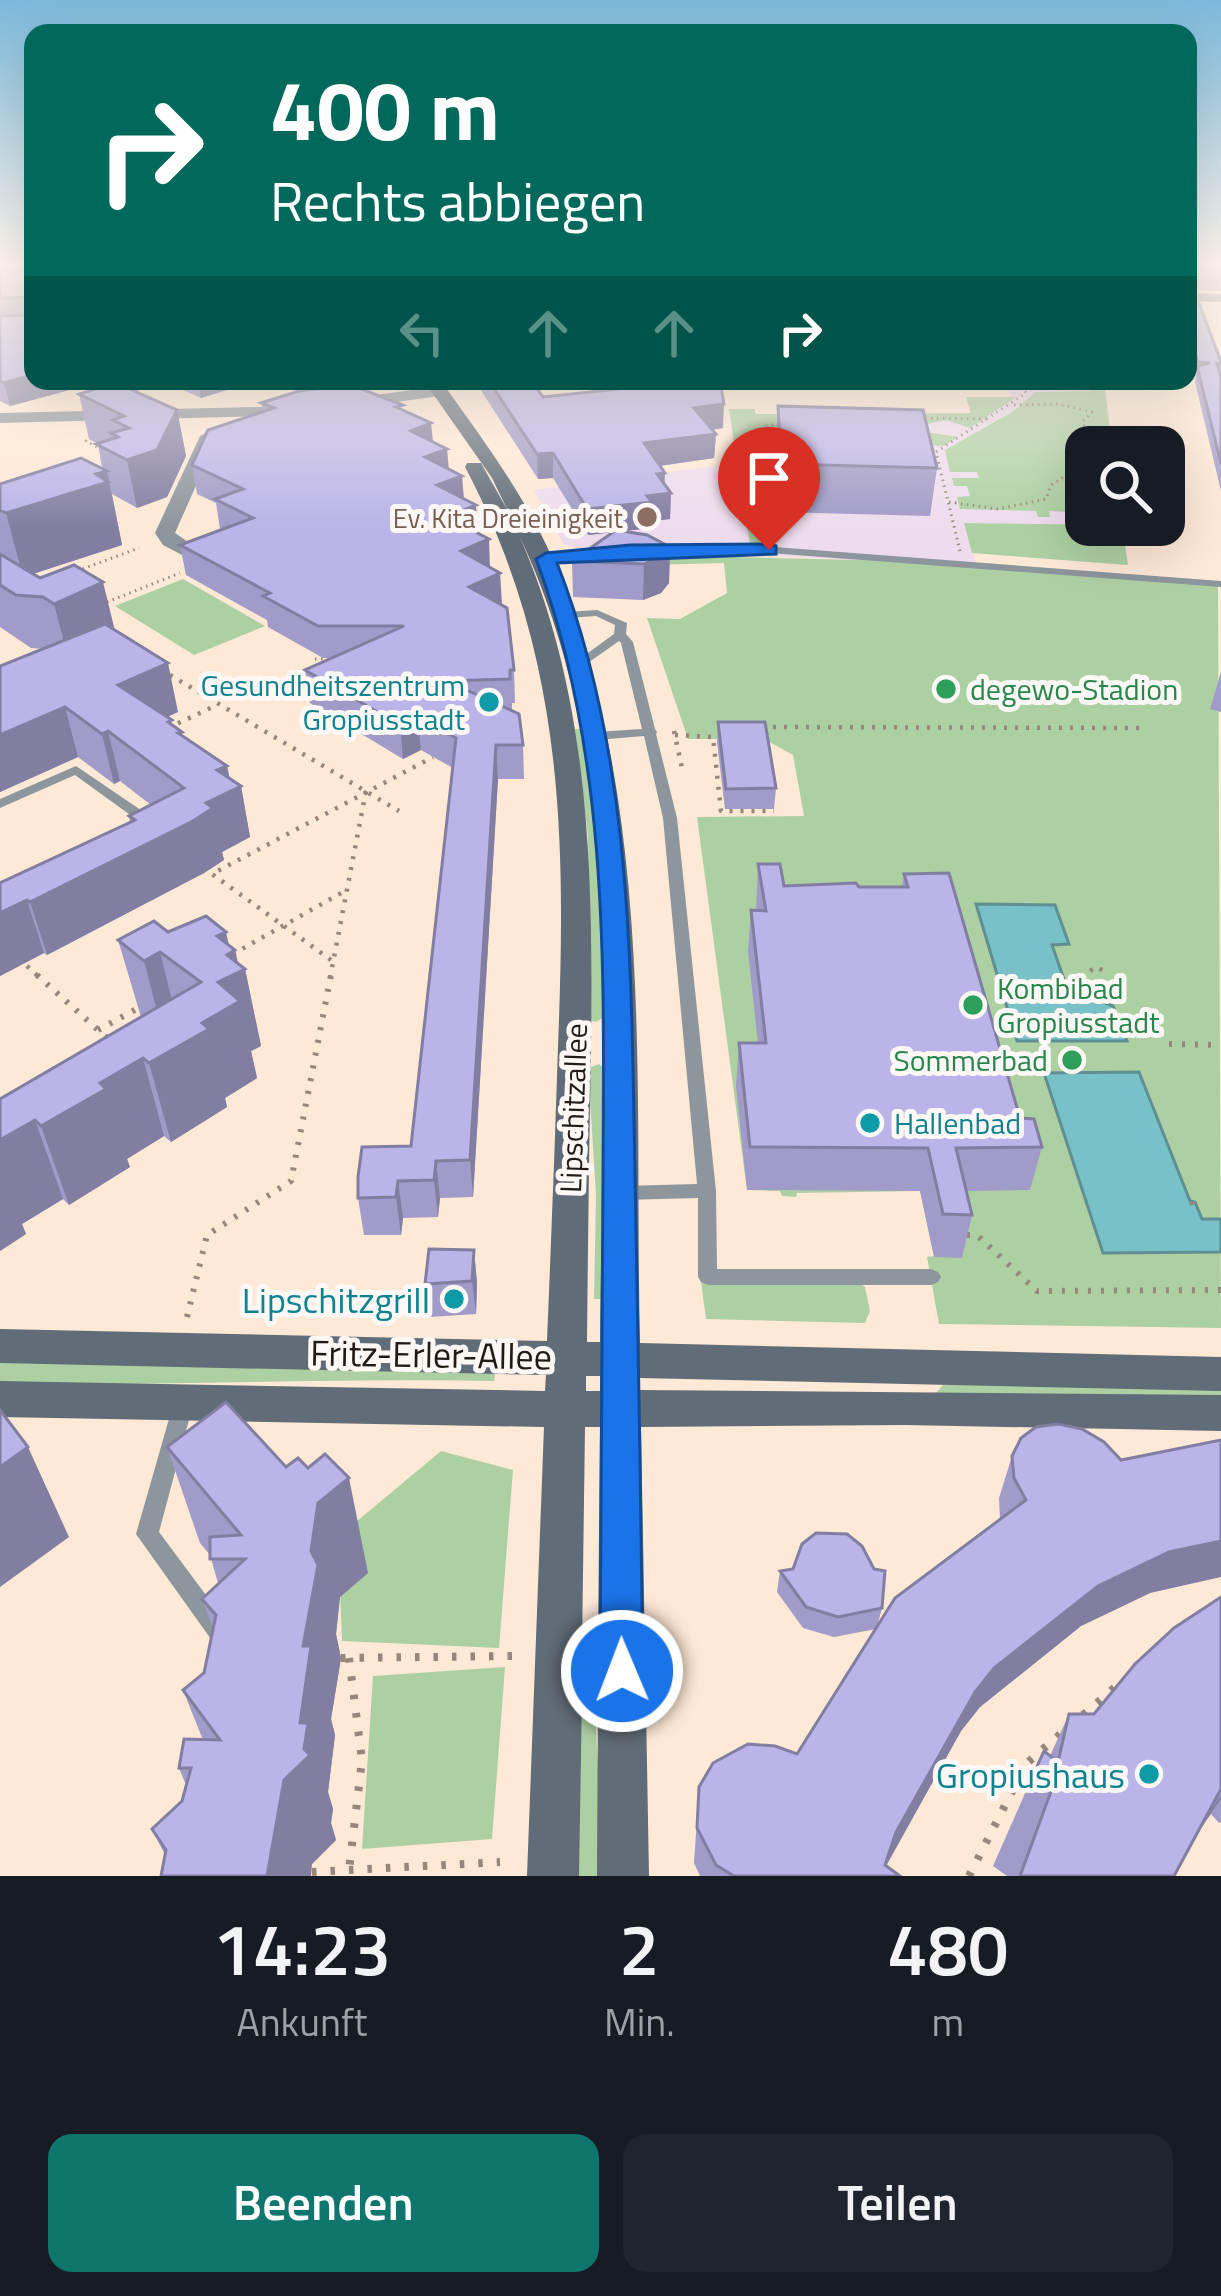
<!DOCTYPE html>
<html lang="de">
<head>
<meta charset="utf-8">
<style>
  :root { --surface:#171b24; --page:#20242c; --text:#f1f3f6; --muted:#9ea1a6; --accent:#0f766e }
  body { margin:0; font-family:"Titillium Web",sans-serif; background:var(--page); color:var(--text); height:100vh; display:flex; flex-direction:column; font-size:45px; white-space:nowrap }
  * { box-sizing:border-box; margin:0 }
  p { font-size:39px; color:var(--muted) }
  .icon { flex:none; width:66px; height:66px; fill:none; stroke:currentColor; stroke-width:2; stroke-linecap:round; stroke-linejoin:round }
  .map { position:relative; height:1876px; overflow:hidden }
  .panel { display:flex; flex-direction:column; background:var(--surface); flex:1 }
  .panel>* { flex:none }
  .banner { position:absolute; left:24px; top:24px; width:1173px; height:366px; border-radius:24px; box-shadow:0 12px 48px #0002; background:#00695c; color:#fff; overflow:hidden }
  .buttons { position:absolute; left:1065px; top:426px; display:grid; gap:24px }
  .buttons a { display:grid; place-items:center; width:120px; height:120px; border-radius:24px; background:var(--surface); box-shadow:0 12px 48px #0002; font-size:60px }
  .pin { position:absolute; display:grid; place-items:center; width:102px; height:102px; color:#fff; margin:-123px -51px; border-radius:50% 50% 50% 0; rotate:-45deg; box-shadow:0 0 12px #0007 }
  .pin .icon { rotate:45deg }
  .me { position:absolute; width:132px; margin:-66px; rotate:359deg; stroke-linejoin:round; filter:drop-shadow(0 0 9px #0008) }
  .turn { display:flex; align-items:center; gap:42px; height:252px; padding:0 48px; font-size:54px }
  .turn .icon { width:156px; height:156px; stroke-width:2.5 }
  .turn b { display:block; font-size:84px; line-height:102px }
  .lanes { display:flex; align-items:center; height:114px; padding:0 48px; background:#0003; justify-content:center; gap:60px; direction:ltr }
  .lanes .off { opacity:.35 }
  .eta { display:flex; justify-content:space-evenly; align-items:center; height:204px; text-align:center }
  .eta b { font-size:72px; font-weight:600; line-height:84px }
  .cta { display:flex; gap:24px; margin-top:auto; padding:24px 48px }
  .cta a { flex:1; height:138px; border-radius:24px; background:var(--accent); color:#fff; font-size:48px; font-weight:600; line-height:138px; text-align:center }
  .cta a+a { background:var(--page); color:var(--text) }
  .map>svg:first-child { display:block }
</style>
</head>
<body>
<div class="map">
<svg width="1221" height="1876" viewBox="0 0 1221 1876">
  <rect width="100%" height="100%" fill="#fee8d6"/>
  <path fill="#eedced" d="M1004,381h100l8,66h-26v78h36l6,40 -155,-12 4,14 -218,-12v-10l-179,4 -16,-4 -30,-55 202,-27 -7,-54h25l2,5 215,-1 -5,-16h46z"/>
  <g fill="#add0a3">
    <path d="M1085,381h19l8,66h-26v66l-37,-2 1,6h-12l-2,-6 -76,-2 -3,-12 13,-1 -3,-10h-13l-2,-8h27l-2,-6h-27l-5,-22 69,-39 21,-19 56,-1z"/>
    <path d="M966,397h50l-46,31 -24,-8 -23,5 3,7 32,5 -14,9 -171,-10 -1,6h-14l2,103h-10l-21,-136h25l2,5 215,-1z"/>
    <path d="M964,523l158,2 6,40 -156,-12z"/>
    <path d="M646,555l253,6 319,25 3,742 -282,-4 -12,-67 7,-1 -14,-65 -123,2 -1,4 -14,-1 -2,-5 -33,-1 -50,-373 107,-1 -11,-61 -29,-16h-76l-41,-121 33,1 47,-26 -3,-30 -150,4 -4,-7z"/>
    <path d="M183,579l82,47 -71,29 -79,-49z"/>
    <path d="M575,729h10l16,149 3,139 -8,5 -6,-2 -2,-184z"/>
    <path d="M599,1064l6,6 2,229h-13l2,-105 -8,-126z"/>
    <path d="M701,1281l158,2 6,4 5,24 -5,12 -159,-4z"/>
    <path d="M0,1360l496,7 -2,14c-165,-3 -329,5 -494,3z"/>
    <path d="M943,1385l278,1v16l-285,-9z"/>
    <path d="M441,1451l72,19 -14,178 -157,-7 -4,-104z"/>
    <path d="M505,1667l-13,172 -130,10 11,-173z"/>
    <path d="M580,1704l15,6 9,166h-31z"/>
  </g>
  <g fill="#79c1c8" stroke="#5f8f92" stroke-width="3">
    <path d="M976,904l79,1 14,39 -17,1 15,43 46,18 14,35h-110z"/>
    <path d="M1139,1072l51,129 5,1 7,17h19v33l-118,1 -59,-180z"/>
  </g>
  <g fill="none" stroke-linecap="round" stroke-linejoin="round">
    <g stroke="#97877b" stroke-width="3" stroke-dasharray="1.5 4.5" stroke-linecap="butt">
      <path d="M1014,405l44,-1 34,8 -10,10 16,25"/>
      <path d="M919,418l72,1"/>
      <path d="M90,435l-4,6 15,8"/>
      <path d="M758,435l6,-8 19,-5"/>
      <path d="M949,502l49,7 48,-10 5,-14 35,-22"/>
      <path d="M960,551l-24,-99 90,-59 -6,-12"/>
      <path d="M77,571l62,-23"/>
      <path d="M107,602l73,-29"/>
      <path d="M315,659h18"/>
    </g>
    <g stroke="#97877b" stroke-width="4.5" stroke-dasharray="3 8" stroke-linecap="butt">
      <path d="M170,675l229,136"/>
      <path d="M762,727l379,1"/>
      <path d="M168,728l49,-23"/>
      <path d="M674,731l8,37h-5"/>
      <path d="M675,735l38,2 8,74h53"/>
      <path d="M233,954l110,-62"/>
      <path d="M331,960l-119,-86 221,-117"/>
      <path d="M27,966l13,12"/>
      <path d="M1081,977l15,-10 8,4"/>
      <path d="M330,978l36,-187"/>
    </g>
    <g stroke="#97877b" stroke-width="6" stroke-dasharray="3 10" stroke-linecap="butt">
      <path d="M37,975l70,63"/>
      <path d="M98,1030l42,-23"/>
      <path d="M1169,1044l52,1"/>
      <path d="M1192,1202l3,8"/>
      <path d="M967,1235h10l60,56 184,-1"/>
      <path d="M187,1317l20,-82 84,-54 40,-206"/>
    </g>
    <g stroke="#97877b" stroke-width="8" stroke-dasharray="4.5 14" stroke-linecap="butt">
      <path d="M341,1658l173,-2"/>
      <path d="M349,1658l13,102 -13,110"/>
      <path d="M1083,1715l37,-32"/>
      <path d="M312,1872l188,-10"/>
      <path d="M969,1876l57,-112 39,-34"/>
    </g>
    <g fill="#8d959d" fill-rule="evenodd">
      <path d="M765,444l5,3 4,100 447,34v6l-452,-34h-123l-1,-2 5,-3 114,-1 -4,-100z"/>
      <path d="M596,551l4,1v4l-54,5 -5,-3 5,-3z"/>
      <path d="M597,610l30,13 -1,11 7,8 22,87 2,3 -1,2 21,84 39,373 1,78h214l7,3 3,5 -3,5 -7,3h-223l-7,-3 -3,-5v-79l-76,2 -6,-2 -3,-5 3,-5 6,-2 75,-2 -34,-366 -19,-82 -47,4 -6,-4 6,-4 45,-3 -21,-86 -2,-2 -34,24h-8v-4l37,-27 1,-9 -19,-9 -29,2 -6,-3 6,-3z"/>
      <path d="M76,766l78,53 2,3 -2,3h-10l-69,-50 -75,33v-9z"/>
      <path d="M183,1396l7,3 3,6 -34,127 70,94 4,8 -4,8 -8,4 -8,-4 -77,-108 37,-129 3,-6z"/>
    </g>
    <g fill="#8d959d" fill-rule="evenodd">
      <path d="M441,386l6,1v8l-101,14 -9,-5 9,-5z"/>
      <path d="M304,406v8l-6,1 -298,8v-10z"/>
      <path d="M209,431l9,5 -43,97 31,21v8l-7,2 -36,-19 -8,-12 45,-97z"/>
    </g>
    <g fill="#606c77" fill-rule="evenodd">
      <path d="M1188,293l33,1v8l-33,-1z"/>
      <path d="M424,381h17c46,64 94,128 122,203 92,240 71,507 77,759l581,14v34l-581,-13v12l581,5v36l-316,-6 -264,2 8,449h-52l1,-181h-16l-3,181h-52l17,-449 -544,-10v-36l545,10 1,-16 -546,-12v-34l547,12c4,-98 8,-196 11,-294 8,-208 7,-391 -93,-580l2,-4h14l27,48 -16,-33zM519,535c117,248 82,542 81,807h-13c1,-98 2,-196 4,-294 2,-175 0,-349 -72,-513zM586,1376h14v15h-14zM585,1427h15l-2,221h-16z"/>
    </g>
  </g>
  <g fill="#a09bc8">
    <path d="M0,266h33v115h102l3,12 39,17 9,46 -19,41 -30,11 -25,-14 10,51 -89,29 82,56 63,82 -11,5 7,9 9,10 44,30 3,13 11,7 9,51 -28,15 2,8 -20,13 -157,82 -3,-2 -44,23v-93l130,-60 -1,-7 22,-11 -31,-24 -6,3 -36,-27 -78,35v-126l44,-17 -13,-1 -31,-21v-143l102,-16 -4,-24 -9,-5 -10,-45 19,-5 -21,-1 -67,18 -10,-5z"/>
    <path d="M1188,266h33v25l-33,-1z"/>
    <path d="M1188,293l33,69v129l-26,-109 1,-8 -8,-24z"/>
    <path d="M163,381h93l-55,17z"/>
    <path d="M279,381h77l-14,5 62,25 29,31 14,7 2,20 13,7 2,23 12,6 1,28 13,35 10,5 1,32 13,65 1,33h-3v8l11,34 1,34h-26l-25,418 -33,1 -2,19 -35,1 -2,17h-37l-6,-37 53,-52 42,-378 -32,-18 -18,9 -93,-56 -5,-33 26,-12h-8l-55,-31 -1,-7 -81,-45 -6,-30 40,-16 -4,-26 -19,-9 -5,-29 71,-53 -2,-9 40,-12z"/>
    <path d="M475,381h57l11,16 82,-9 -2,-7h92l8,47 -11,2 4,4 -2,24 -54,8 5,18 6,9 -1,26 -18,2v7l-30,3 48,16 -1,36 -8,10 -18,7 -70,-3 -1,-36 41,-29 -25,3 -35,-57 -15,1z"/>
    <path d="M778,406l159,62 -7,48 -153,-4 -2,-60z"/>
    <path d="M1221,672v40l-11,-3z"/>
    <path d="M718,722l58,66 -2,21h-49l-8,-67z"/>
    <path d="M758,864l26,22 118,1 2,-13 116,244 22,29 -12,43 -64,1 6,24 -10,43 -28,-1 -14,-66 -173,-1 -11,-104 3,-43h19l-10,-91 3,-42 5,1z"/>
    <path d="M168,932h58l3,13 9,18 7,6 16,77 -10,5 6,27 -32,20 2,9 -56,35 -7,-6 -37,23 3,8 -61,38 -6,-6 -41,25 4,10 -26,17v-152l141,-82 -23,-77z"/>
    <path d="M474,1250l3,33 -1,31 -46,3 -5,-33z"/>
    <path d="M167,1447l201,126 -28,24 -4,37 5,24 -10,61 4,16 -7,57 5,17 -2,14 5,17 -24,24 -147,-9 -13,-26 30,-28 4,-16 -7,-17 24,-28 -20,-50 21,-17 9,-44 -11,-30 16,-16 -8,-28 -10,-12z"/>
    <path d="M1012,1456l138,137 -69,33 -101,81 -19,24 -75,134 14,11h-200l-6,-13 5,-76 98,-33 79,-125 -42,8 -31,-9 -26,-36 3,-21 102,37 -5,19 123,-108 -1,-21z"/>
    <path d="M1221,1597v225l-2,1 -8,-9 -22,31 -15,31h-167l-14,-10 41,-93 16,-17 19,-42h25z"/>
  </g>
  <g fill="#827ea2">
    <path d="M33,375v6h42l2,7 -67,18 -6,-23z"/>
    <path d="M136,381l5,24 -11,1 -5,-24z"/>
    <path d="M198,381h58l-55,17z"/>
    <path d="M311,381h45l-44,14z"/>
    <path d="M724,404l-1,24 -30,4 1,-24z"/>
    <path d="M177,410l9,46 -19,41 -30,11 -10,-48z"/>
    <path d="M431,423l3,28 -23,-20z"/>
    <path d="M716,434l-2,24 -71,10 1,-25z"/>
    <path d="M447,449l2,28 -24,-20z"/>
    <path d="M553,453v25l-15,1 -1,-25z"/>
    <path d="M107,471l15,74 -99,32 -17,-64z"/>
    <path d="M665,473l-1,21 7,-1 -1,26 -18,2v7l-64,7 -1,-26 60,-13 10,-22z"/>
    <path d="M462,476l2,29 -27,-20z"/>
    <path d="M476,505l1,30 -30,-18z"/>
    <path d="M489,539l1,31 -29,-19z"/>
    <path d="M670,547l-1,36 -8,10 -18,7 1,-36z"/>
    <path d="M500,573l2,31 -31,14 -2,-31z"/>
    <path d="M103,582l13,53 -48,22 -14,-53z"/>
    <path d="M168,663l10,49 -48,22 -12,-49z"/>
    <path d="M65,707l13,50 -78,35v-57z"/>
    <path d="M417,716l4,34 -18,9 -3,-34z"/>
    <path d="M108,731l12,50 -6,3 -12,-50z"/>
    <path d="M496,745l2,34 -25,418 -3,-37z"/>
    <path d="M227,766l5,25 9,-5 9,51 -28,15 2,8 -20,13 -157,82 -17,-53 176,-99 11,-33z"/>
    <path d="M27,900l17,53 -44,23v-63z"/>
    <path d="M226,932l4,21 5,-3 5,21 5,-2 16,77 -10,5 6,27 -32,20 2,9 -56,35 -22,-79 53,-40 16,-41 -1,-46z"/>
    <path d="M160,952l19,77 -15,9 -20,-77z"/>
    <path d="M143,1058l21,78 -37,23 3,8 -61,38 -28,-79 59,-43z"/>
    <path d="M35,1120l28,79 -41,25 4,10 -26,17v-111z"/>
    <path d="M436,1161l4,37 -2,19 -4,-37z"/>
    <path d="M398,1181l5,37 -2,17 -5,-38z"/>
    <path d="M474,1250l3,33 -1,31 -4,-33z"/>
    <path d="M28,1447l41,90 -69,50v-120z"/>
    <path d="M349,1478l19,95 -28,24 -4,37 5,24 -10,61 4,16 -7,57 5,17 -2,14 5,17 -24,24 -1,12h-44l17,-96 20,-31 -4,-26 3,-77 8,-95 7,-48z"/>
    <path d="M1221,1541v36l-71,16 -69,33 -101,81 -19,24 -76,137 11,-36 79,-140 19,-24 104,-82 71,-34z"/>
    <path d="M1221,1795v4l-43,62z"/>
  </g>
  <g fill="#bab4e8" stroke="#827ea2" stroke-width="3">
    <path d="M0,266h33v53l-6,8h6v48l-29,8 -4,-2v-65l28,-1 3,-18 -31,1z"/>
    <path d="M1188,266h33v15l-33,-1z"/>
    <path d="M1188,293l8,2 25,67v2l-4,-1 4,15v86l-23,-94v-4l12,-3 -12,-1 -10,-32z"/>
    <path d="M489,381h43l11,16 94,-10 -5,-6h83l6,6 3,17 -30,4 22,26 -72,9 21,30 -8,1 14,19 -24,3 5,6 -65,7 -34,-56 -16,1z"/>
    <path d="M116,383l61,27 -20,40 -30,10 -31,-16 22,-7 -7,-4 18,-5 -16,-8 11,-4 -45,-22z"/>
    <path d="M351,385l52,20 -7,2 35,16 -20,8 36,18 -22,8 37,19 -25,9 39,20 -29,12 42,22 -28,12 39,22 -31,14 38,21 7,62h-4v9l-63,2 72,33 4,31h-27l-26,415 -34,1 -2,19 -36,1 -2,16 -38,1v-21l4,-30 49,-1 45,-408 -39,-22 -17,9 -95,-55 99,-44h-86l-55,-30 7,-3 -90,-48 73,-27 -38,-19 28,-10 -51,-24 16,-35 66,-22 -13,-5 38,-12z"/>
    <path d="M778,406l145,4 14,58 -156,-4z"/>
    <path d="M81,458l26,13 -11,3 12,8 -102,31 -6,-3v-26z"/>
    <path d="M616,530l31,5 23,12 -9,10 -17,7 -72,-3z"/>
    <path d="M0,554l40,24 34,-13 29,17 -49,22 -11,-7 -27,-2 -16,-10z"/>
    <path d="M105,624l63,39 -50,22 54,35 -4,2 14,10 -4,1 49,33 -10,4 24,16 -35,17 7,5 -20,13 -163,81 -3,-2 -27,13v-30l135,-63 -6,-4 55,-28 -76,-57 -6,3 -37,-27 -65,28v-69z"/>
    <path d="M718,722h47l11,66 -50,1z"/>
    <path d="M758,864h22l4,22 72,-3 3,4h49l-4,-13 45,-1 71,245 14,1 8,28 -86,1 16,67 -29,-1 -15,-66 -178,-1 -11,-104h27l-15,-133 15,1z"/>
    <path d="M206,916l20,16 -9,4 18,14 -8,5 18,14 -27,13 22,19 -38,22 7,6 -60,34 -6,-5 -43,25 6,6 -65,37 -6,-6 -35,20v-41l201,-117 -41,-30 -16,9 -26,-21 36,-19 14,11z"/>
    <path d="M429,1249l45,1 -2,31 -47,3z"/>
    <path d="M226,1402l60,65 12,-9 10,10 17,-14 24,24 -31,25 -7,48 7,14 -15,81h8l-11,77h8l-4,26 6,6 -26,25 -17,96h-106l5,-26 -14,-21 30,-28 9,-33h-12l5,-29 36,1 -37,-50 21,-17 12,-58 -14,-16 43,-40h-35v-22l31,-2 -74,-88z"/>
    <path d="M0,1410l28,37 -28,20z"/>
    <path d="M1058,1424l24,5 22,13 17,18 100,-20v101l-52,11 -71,34 -104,82 -19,24 -79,140 -11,33 15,11h-166l-18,-11 -19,-37 2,-41 14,-24 35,-19 27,2 22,8 98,-156 131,-98 -12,-22 -2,-22 9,-18 15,-11z"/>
    <path d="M816,1533l31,1 15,12 12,23 11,2 -3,37 -44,9 -32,-10 -26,-36 13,-2 9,-25z"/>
    <path d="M1221,1597v192l-47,87h-154l33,-90 -19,-13 10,-22 14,11 11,-48h25l41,-50 39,-36z"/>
  </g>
  <linearGradient id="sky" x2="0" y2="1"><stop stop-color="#7bb9db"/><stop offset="0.5" stop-color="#fff5ed"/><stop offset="1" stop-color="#fff5ed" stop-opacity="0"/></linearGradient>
  <rect width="1221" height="529" fill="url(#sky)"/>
  <path fill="#1a73e8" stroke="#114b97" stroke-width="3" d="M769,544l7,2v8l-219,9c76,194 74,404 78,609 3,166 6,333 8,499l-6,16 -15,6 -15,-6 -7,-16c1,-164 2,-328 3,-492 1,-209 7,-422 -67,-620l10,-6 84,-8z"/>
  <circle fill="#8d6e63" stroke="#fdf8f5" stroke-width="4.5" cx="647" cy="517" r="12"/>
  <g fill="#2e9e5b" stroke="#fdf8f5" stroke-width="4.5">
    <circle cx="946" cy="689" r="12"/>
    <circle cx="973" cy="1005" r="12"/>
    <circle cx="1072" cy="1060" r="12"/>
  </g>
  <g fill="#0f9aa8" stroke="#fdf8f5" stroke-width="4.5">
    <circle cx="489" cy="702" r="12"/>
    <circle cx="870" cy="1123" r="12"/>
    <circle cx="454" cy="1299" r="12"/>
    <circle cx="1149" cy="1774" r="12"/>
  </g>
  <g text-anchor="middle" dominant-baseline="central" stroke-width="10" stroke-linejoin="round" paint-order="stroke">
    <g font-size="27" fill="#785e54" stroke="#fdf8f5" text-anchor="end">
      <text x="623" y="517">Ev. Kita Dreieinigkeit</text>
    </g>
    <g font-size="30" fill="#0d838f" stroke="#fdf8f5" text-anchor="end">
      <text x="465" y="685">Gesundheitszentrum<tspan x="465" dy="34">Gropiusstadt</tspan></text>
      <text x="894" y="1123" text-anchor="start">Hallenbad</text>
    </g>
    <g font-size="30" fill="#27864d" stroke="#fdf8f5" text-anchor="start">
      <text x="970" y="689">degewo-Stadion</text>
      <text x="997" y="988">Kombibad<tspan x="997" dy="34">Gropiusstadt</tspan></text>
      <text x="1048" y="1060" text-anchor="end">Sommerbad</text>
    </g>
    <g font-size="30" fill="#221a14" stroke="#fdf8f5">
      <text transform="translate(573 1108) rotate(-88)">Lipschitzallee</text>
    </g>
    <g font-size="36" fill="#0d838f" stroke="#fdf8f5" text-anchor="end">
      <text x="430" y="1299">Lipschitzgrill</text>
      <text x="1125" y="1774">Gropiushaus</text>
    </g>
    <g font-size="36" fill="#221a14" stroke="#fdf8f5">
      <text transform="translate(431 1354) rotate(1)">Fritz-Erler-Allee</text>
    </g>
  </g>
</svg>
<div class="buttons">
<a><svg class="icon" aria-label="search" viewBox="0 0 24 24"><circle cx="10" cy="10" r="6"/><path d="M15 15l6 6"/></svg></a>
</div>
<div class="pin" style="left:769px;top:550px;background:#d93025"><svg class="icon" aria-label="arrive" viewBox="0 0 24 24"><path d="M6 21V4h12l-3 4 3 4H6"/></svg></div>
<svg class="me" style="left:622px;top:1671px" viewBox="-20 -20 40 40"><circle r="17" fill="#1a73e8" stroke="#fff" stroke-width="3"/><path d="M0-11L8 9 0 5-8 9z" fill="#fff"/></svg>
<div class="banner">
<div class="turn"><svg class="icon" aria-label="right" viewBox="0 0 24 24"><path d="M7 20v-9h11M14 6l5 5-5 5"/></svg><div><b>400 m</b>Rechts abbiegen</div></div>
<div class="lanes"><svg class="icon off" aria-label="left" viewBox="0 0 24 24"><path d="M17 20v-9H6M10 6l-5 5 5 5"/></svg><svg class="icon off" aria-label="ahead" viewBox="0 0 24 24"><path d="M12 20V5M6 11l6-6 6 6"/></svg><svg class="icon off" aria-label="ahead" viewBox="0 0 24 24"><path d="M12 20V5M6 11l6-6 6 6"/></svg><svg class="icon" aria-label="right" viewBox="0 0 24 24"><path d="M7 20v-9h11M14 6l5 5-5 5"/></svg></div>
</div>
</div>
<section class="panel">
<div class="eta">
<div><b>14:23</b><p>Ankunft</p></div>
<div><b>2</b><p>Min.</p></div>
<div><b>480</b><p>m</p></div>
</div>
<div class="cta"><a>Beenden</a><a>Teilen</a></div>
</section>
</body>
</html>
